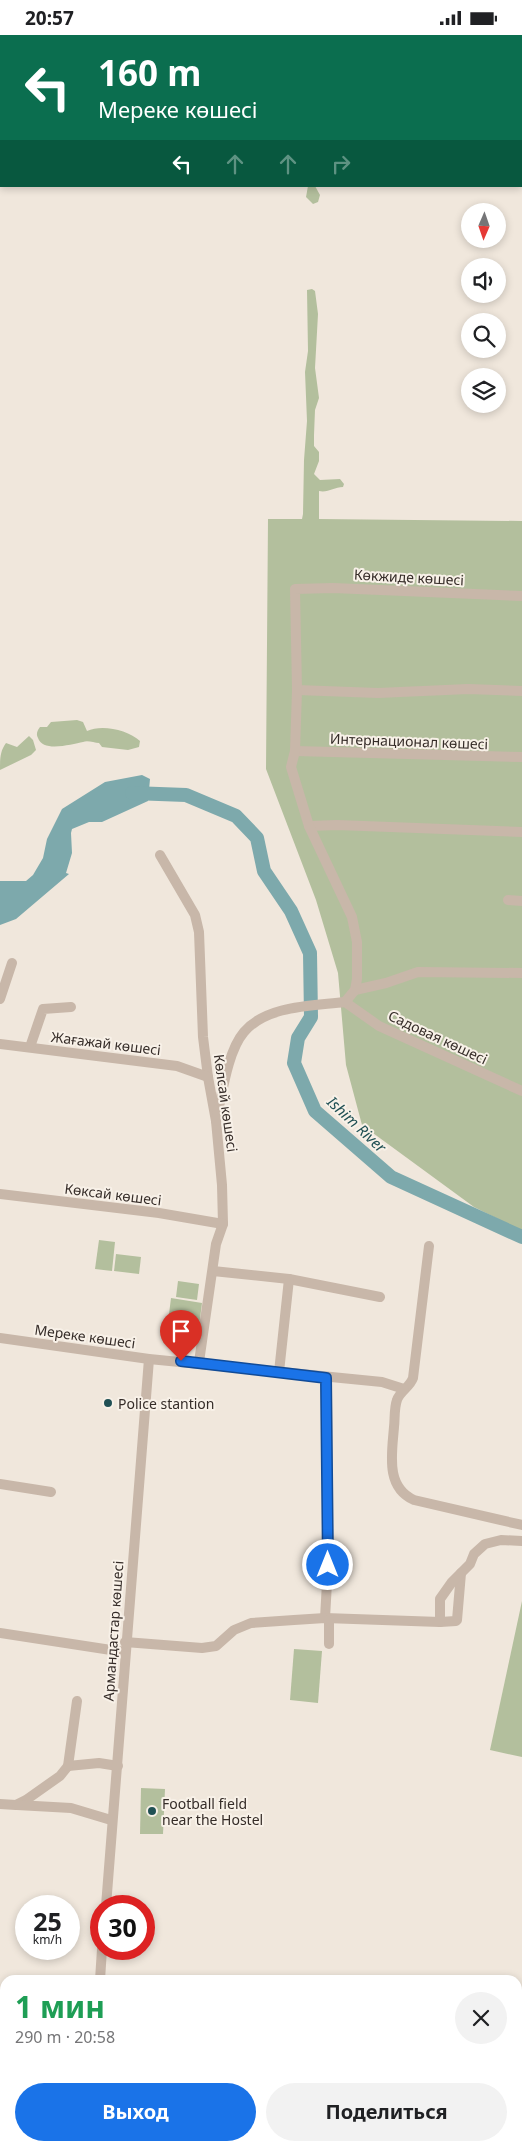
<!DOCTYPE html>
<html lang="ru">
<head>
<meta charset="utf-8">
<style>
  :root { --surface:#fff; --page:#f2f2f2; --text:#202124; --muted:#757577; --accent:#1a73e8 }
  body { margin:0; font-family:"Noto Sans",sans-serif; background:var(--page); color:var(--text); height:100vh; display:flex; flex-direction:column; font-size:19px; white-space:nowrap }
  * { box-sizing:border-box; margin:0 }
  p { font-size:16px; color:var(--muted) }
  .icon { flex:none; width:28px; height:28px; fill:none; stroke:currentColor; stroke-width:2; stroke-linecap:round; stroke-linejoin:round }
  .map { position:relative; flex:1; overflow:hidden }
  .details { position:absolute; left:0px; top:1940px; width:522px; height:176px; display:flex; flex-direction:column; background:var(--surface); border-radius:15px 15px 0 0; box-shadow:0 2px 8px #0003 }
  .details>* { flex:none }
  .top-card { position:absolute; left:0px; top:0px; width:522px; height:152px; box-shadow:0 2px 8px #0003; background:#0b6e4f; color:#fff; overflow:hidden }
  .needle { width:32px; rotate:182deg }
  .controls { position:absolute; left:461px; top:168px; display:grid; gap:10px }
  .controls a { display:grid; place-items:center; width:45px; height:45px; border-radius:50%; background:var(--surface); box-shadow:0 2px 8px #0003; font-size:25px }
  .speed { position:absolute; left:15px; top:1860px; display:flex; gap:10px; font-size:25px; font-weight:700; text-align:center }
  .speed>* { display:grid; place-content:center; width:65px; height:65px; border-radius:50%; background:var(--surface); box-shadow:0 2px 8px #0003; line-height:1 }
  .speed small { font-size:12px; font-weight:400 }
  .speed .limit { border:8px solid #d22; background:#fff; color:#111 }
  .pin { position:absolute; display:grid; place-items:center; width:42px; height:42px; color:#fff; margin:-51px -21px; border-radius:50% 50% 50% 0; rotate:-45deg; box-shadow:0 0 5px #0007 }
  .pin .icon { rotate:45deg }
  .me { position:absolute; width:55px; margin:-28px; rotate:0deg; stroke-linejoin:round; filter:drop-shadow(0 0 4px #0008) }
  .turn { display:flex; align-items:center; gap:18px; height:105px; padding:0 15px; font-size:22px }
  .turn .icon { width:65px; height:65px; stroke-width:2.5 }
  .turn b { display:block; font-size:35px; line-height:42px }
  .lanes { display:flex; align-items:center; height:48px; padding:0 15px; background:#0003; justify-content:center; gap:25px; direction:ltr }
  .lanes .off { opacity:.35 }
  .round { display:grid; place-items:center; flex:none; width:52px; height:52px; border-radius:26px; background:var(--page) }
  .summary { display:flex; align-items:center; justify-content:space-between; height:85px; padding:0 15px }
  h1 { font-size:30px; font-weight:700; line-height:38px; color:#1e9e55 }
  .primary-button { display:flex; gap:10px; margin-top:auto; padding:10px 15px }
  .primary-button a { flex:1; height:58px; border-radius:30px; background:var(--accent); color:#fff; font-size:20px; font-weight:700; line-height:58px; text-align:center }
  .primary-button a+a { background:var(--page); color:var(--text) }
  .status { display:flex; justify-content:space-between; align-items:center; height:35px; padding:0 25px; background:var(--surface); direction:ltr }
  .status svg { height:14px; fill:currentColor }
  .map>svg:first-child { display:block }
</style>
</head>
<body>
<div class="status"><b>20:57</b><svg viewBox="0 0 49 12"><path d="M0 12V9h3v3zM5 12V6h3v6zM10 12V3h3v9zM15 12V0h3v12zM26 1h20v11H26zM47 4h2v5h-2z"/></svg></div>
<div class="map">
<svg width="522" height="2116" viewBox="0 0 522 2116">
  <rect width="100%" height="100%" fill="#f0e7dc"/>
  <g fill="#b3bf9d">
    <path d="M308,151h7l5,9 -2,7 -5,2 -7,-7z"/>
    <path d="M312,254l3,2 3,23 -3,54 4,30 -4,12 -1,25v11l5,6v9l-5,13 6,6 20,-1 4,5 -1,3c-9,0 -15,6 -24,4v28l203,2v710l-48,-24 -112,-82 -16,-60 -8,-92 -22,-73 -50,-131 2,-250h34l1,-5 1,-54 3,-39 -2,-49 3,-21 -1,-61z"/>
    <path d="M77,685l6,2 4,9c15,-7 41,-1 53,10l-1,6 -11,3 -26,-3 -3,-4c-5,0 -11,-3 -16,-1 -11,2 -40,11 -45,-4 -2,-4 -1,-7 2,-11h7l4,-5z"/>
    <path d="M29,701l4,4 3,10 -5,5 -31,15c0,-11 0,-19 6,-27l11,4z"/>
    <path d="M99,1205l16,2 -3,29 -17,-2z"/>
    <path d="M116,1219l25,3 -2,17 -25,-3z"/>
    <path d="M178,1246l21,3 -2,16 -21,-3z"/>
    <path d="M171,1263l31,5 -4,32 -31,-5z"/>
    <path d="M522,1566v156l-32,-7z"/>
    <path d="M294,1614l28,2 -4,52 -28,-3z"/>
    <path d="M141,1753l24,1 -2,45h-23z"/>
    <path d="M389,2111h59l45,5h-89z"/>
  </g>
  <path fill="#7da9ac" d="M142,740l8,4 -2,22 -46,21h-13l-17,7 -1,4 1,20 -6,20 3,1 -53,45 -16,6v-44h26l7,-6 10,-17 4,-19 15,-30 43,-27z"/>
  <g fill="none" stroke-linecap="round" stroke-linejoin="round">
    <path stroke="#7da9ac" stroke-width="14" d="M132,758l54,2 50,21 21,22 7,33 27,40 19,42 1,64 -13,21 -4,25 21,48 76,66 131,60"/>
    <g stroke="#c8b7a9" stroke-width="10">
      <path d="M297,655l81,3 90,-4 54,2"/>
      <path d="M295,716l227,6"/>
      <path d="M309,791l28,-1 185,7"/>
      <path d="M160,820l35,60 4,17 4,105 5,40 8,44 6,64 1,39 -7,20 -17,118"/>
      <path d="M508,865l14,1"/>
      <path d="M355,955l31,-7 32,-11 104,1"/>
      <path d="M0,964l12,-36"/>
      <path d="M345,967l34,24 143,65"/>
      <path d="M0,1009l177,22 31,11"/>
      <path d="M30,1012l13,-38 28,-2"/>
      <path d="M216,1086c6,-25 11,-69 28,-89 23,-27 69,-26 101,-30l10,-12 2,-11v-37l-5,-25 -43,-91 -18,-59 4,-16 2,-61 -2,-101 38,-1 189,8"/>
      <path d="M0,1159l159,19 64,11"/>
      <path d="M429,1211l-16,132c-3,9 -13,13 -16,22 -3,8 -2,19 -3,27 -2,26 -9,60 20,73l108,25"/>
      <path d="M213,1236l76,8 91,18"/>
      <path d="M0,1303l149,21 233,23 22,7"/>
      <path d="M279,1337l10,-93"/>
      <path d="M0,1449l51,8"/>
      <path d="M325,1583l3,-53 -1,-187"/>
      <path d="M440,1587l16,-1 1,-1 4,-47"/>
      <path d="M0,1598l124,19"/>
      <path d="M125,1607l77,6 14,-2 18,-16 17,-7 43,-3 31,-2 115,4v-23l12,-17 18,-18 4,-10 11,-10 16,-4 21,1"/>
      <path d="M329,1609v-24"/>
      <path d="M68,1731l31,-3 19,3"/>
      <path d="M0,1769l16,1 10,-5 34,-24 8,-10 9,-65"/>
      <path d="M17,1770l54,3 40,12"/>
      <path d="M106,1871l43,-547"/>
      <path d="M100,1945l2,-31"/>
      <path d="M0,2050l5,2"/>
      <path d="M85,2116v-5"/>
    </g>
  </g>
  <g fill="none" stroke-linecap="round" stroke-linejoin="round">
    <defs>
      <path id="route" d="M181,1326l145,17 2,187"/>
    </defs>
    <use href="#route" stroke="#114b97" stroke-width="12"/>
    <use href="#route" stroke="#1a73e8" stroke-width="9"/>
  </g>
  <g fill="#205054" stroke="#f8f1e8" stroke-width="2">
    <circle cx="108" cy="1368" r="5"/>
    <circle cx="152" cy="1776" r="5"/>
  </g>
  <g text-anchor="middle" dominant-baseline="central" stroke-width="4" stroke-linejoin="round" paint-order="stroke">
    <g font-size="14" fill="#352c28" stroke="#f8f1e8">
      <text transform="translate(409 542) rotate(3)">Көкжиде көшесі</text>
      <text transform="translate(409 706) rotate(2)">Интернационал көшесі</text>
      <text transform="translate(438 1002) rotate(25)">Садовая көшесі</text>
      <text transform="translate(106 1008) rotate(7)">Жағажай көшесі</text>
      <text transform="translate(226 1068) rotate(82)">Көлсай көшесі</text>
      <text transform="translate(113 1159) rotate(7)">Көксай көшесі</text>
      <text transform="translate(85 1301) rotate(8)">Мереке көшесі</text>
      <text transform="translate(113 1596) rotate(-86)">Армандастар көшесі</text>
    </g>
    <g font-size="14" fill="#352c28" stroke="#f8f1e8" text-anchor="start">
      <text x="118" y="1368">Police stantion</text>
      <text x="162" y="1768">Football field<tspan x="162" dy="16">near the Hostel</tspan></text>
    </g>
    <g font-size="15" font-style="italic" fill="#205054" stroke="#f8f1e8">
      <text transform="translate(357 1089) rotate(43)">Ishim River</text>
    </g>
  </g>
</svg>
<div class="controls">
<a><svg class="needle" viewBox="-14 -14 28 28"><path d="M0-13l5 13h-10z" fill="#e53935"/><path d="M0 13l5-13h-10z" fill="#757577"/></svg></a>
<a><svg class="icon" aria-label="sound" viewBox="0 0 24 24"><path d="M4 9h4l5-4v14l-5-4H4zM17 9q2 3 0 6"/></svg></a>
<a><svg class="icon" aria-label="search" viewBox="0 0 24 24"><circle cx="10" cy="10" r="6"/><path d="M15 15l6 6"/></svg></a>
<a><svg class="icon" aria-label="layers" viewBox="0 0 24 24"><path d="M12 4l9 5-9 5-9-5zM3 14l9 5 9-5"/></svg></a>
</div>
<div class="speed"><div>25<small>km/h</small></div><div class="limit">30</div></div>
<div class="pin" style="left:181px;top:1326px;background:#d93025"><svg class="icon" aria-label="arrive" viewBox="0 0 24 24"><path d="M6 21V4h12l-3 4 3 4H6"/></svg></div>
<svg class="me" style="left:328px;top:1530px" viewBox="-20 -20 40 40"><circle r="17" fill="#1a73e8" stroke="#fff" stroke-width="3"/><path d="M0-11L8 9 0 5-8 9z" fill="#fff"/></svg>
<div class="top-card">
<div class="turn"><svg class="icon" aria-label="left" viewBox="0 0 24 24"><path d="M17 20v-9H6M10 6l-5 5 5 5"/></svg><div><b>160 m</b>Мереке көшесі</div></div>
<div class="lanes"><svg class="icon" aria-label="left" viewBox="0 0 24 24"><path d="M17 20v-9H6M10 6l-5 5 5 5"/></svg><svg class="icon off" aria-label="ahead" viewBox="0 0 24 24"><path d="M12 20V5M6 11l6-6 6 6"/></svg><svg class="icon off" aria-label="ahead" viewBox="0 0 24 24"><path d="M12 20V5M6 11l6-6 6 6"/></svg><svg class="icon off" aria-label="right" viewBox="0 0 24 24"><path d="M7 20v-9h11M14 6l5 5-5 5"/></svg></div>
</div>
<section class="details">
<div class="summary"><div><h1>1 мин</h1><p>290 m · 20:58</p></div><a class="round"><svg class="icon" aria-label="close" viewBox="0 0 24 24"><path d="M6 6l12 12M18 6L6 18"/></svg></a></div>
<div class="primary-button"><a>Выход</a><a>Поделиться</a></div>
</section>
</div>
</body>
</html>
